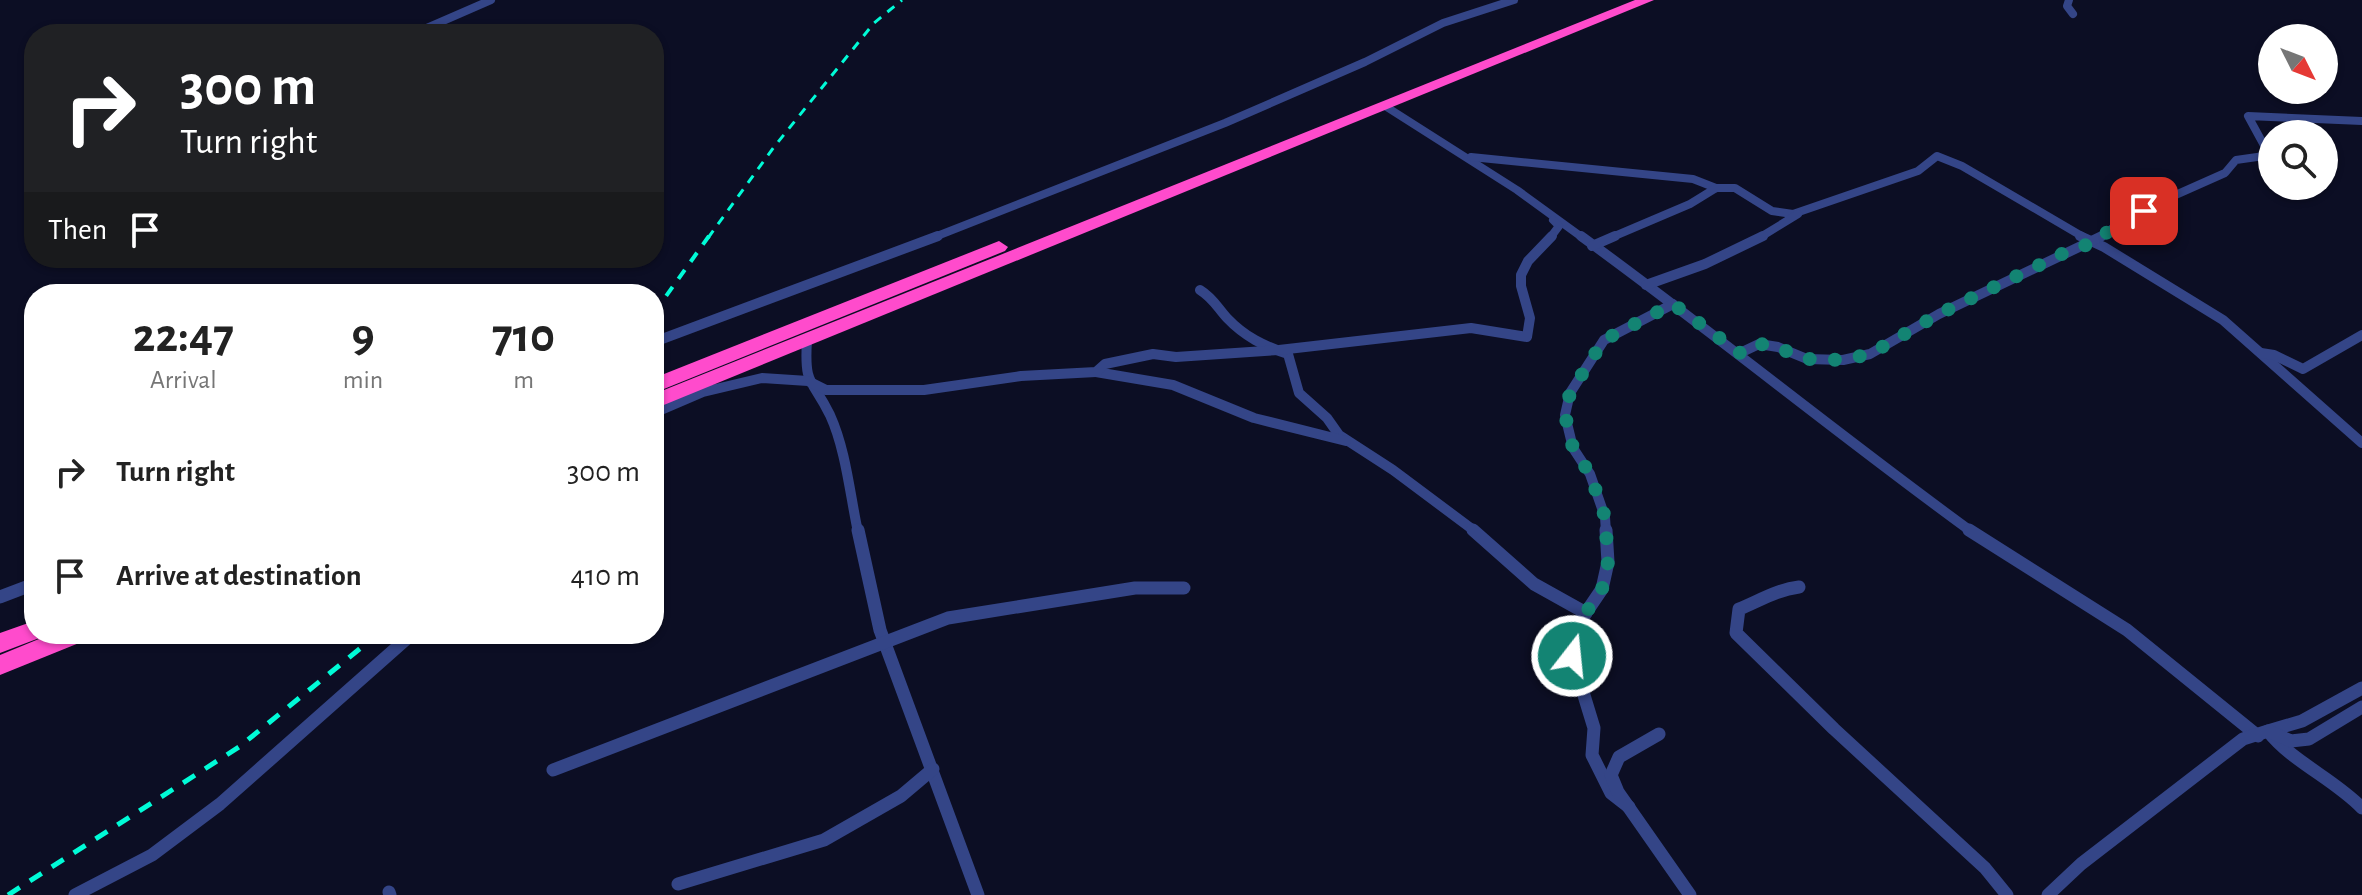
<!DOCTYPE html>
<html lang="en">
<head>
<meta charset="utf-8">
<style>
  :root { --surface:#fff; --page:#f6f6f6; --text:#222; --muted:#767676 }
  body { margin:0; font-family:"Alegreya Sans",sans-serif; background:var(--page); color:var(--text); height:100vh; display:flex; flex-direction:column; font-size:30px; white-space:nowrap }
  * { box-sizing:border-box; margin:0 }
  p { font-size:26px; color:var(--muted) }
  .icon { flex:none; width:44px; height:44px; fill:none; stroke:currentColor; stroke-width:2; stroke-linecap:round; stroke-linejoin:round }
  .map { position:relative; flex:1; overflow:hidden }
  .side { position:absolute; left:24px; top:284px; width:640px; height:360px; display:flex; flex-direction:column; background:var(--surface); border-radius:32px; box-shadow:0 2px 6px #0004 }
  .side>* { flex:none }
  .top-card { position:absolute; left:24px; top:24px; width:640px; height:244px; border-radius:32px; box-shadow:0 2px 6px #0004; background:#202124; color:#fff; overflow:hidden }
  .needle { width:52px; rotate:132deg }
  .controls { position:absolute; left:2258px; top:24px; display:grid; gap:16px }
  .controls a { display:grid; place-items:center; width:80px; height:80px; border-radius:50%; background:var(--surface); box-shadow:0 2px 6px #0004; font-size:40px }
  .pin { position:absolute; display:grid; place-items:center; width:68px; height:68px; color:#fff; margin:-34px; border-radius:16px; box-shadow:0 4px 12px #0006 }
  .me { position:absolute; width:88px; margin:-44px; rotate:16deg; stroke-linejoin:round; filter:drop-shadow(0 0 6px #0008) }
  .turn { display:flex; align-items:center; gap:28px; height:168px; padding:0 24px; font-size:36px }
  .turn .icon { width:104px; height:104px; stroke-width:2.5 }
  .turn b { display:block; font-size:56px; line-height:68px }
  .then { display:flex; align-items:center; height:76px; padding:0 24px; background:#0003; gap:16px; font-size:30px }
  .eta { display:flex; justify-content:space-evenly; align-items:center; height:136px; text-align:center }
  .eta b { font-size:48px; font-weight:600; line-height:56px }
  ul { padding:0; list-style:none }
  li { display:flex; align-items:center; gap:24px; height:104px; padding:0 24px }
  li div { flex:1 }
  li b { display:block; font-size:30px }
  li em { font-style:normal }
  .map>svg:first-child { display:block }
</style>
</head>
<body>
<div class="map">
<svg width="2362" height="895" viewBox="0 0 2362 895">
  <rect width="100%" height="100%" fill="#0c0e24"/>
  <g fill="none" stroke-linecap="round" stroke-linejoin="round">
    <g stroke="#344587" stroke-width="8">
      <path d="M2069,0l-2,6 6,8"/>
      <path d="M413,34l78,-34"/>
      <path d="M1385,106l132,84 66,48"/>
      <path d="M1471,157l222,22 23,9"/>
      <path d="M932,238l293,-115 140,-61 78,-39 71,-23"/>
      <path d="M1550,238l9,-12 -6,-6"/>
      <path d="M1610,238l80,-34 26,-16h19l37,23 21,3 125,-43 19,-15 25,10 123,72"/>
      <path d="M1759,238l39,-24"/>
      <path d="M2100,238l26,-21 99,-44 11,-13 28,-4 2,-7 -18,-33 114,5"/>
    </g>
    <g stroke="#344587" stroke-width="10">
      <path d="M1581,236c132,96 259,200 391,296"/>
      <path d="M2080,236l24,11 119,73 139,123"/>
      <path d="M1592,246l23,-10"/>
      <path d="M1646,285l59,-21 58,-28"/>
      <path d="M1200,290c13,8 17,17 27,28 18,19 37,28 61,36l11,39 28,25 12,17 54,35 83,62"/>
      <path d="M807,340c-3,47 5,38 23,75 16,35 20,80 28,117"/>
      <path d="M654,342l284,-106"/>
      <path d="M1740,353l19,-9 19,3 29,12 36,1 27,-6 69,-40 163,-78"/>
      <path d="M2261,353l13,2 29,14 59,-34"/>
      <path d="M1096,372l77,13 81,33 92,23"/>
      <path d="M654,413l49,-21 59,-14 46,3 18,9h98l97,-14 75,-4 9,-8 48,-10 23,3 103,-7 192,-22 56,9 3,-19 -9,-32v-11l7,-14 24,-25"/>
      <path d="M1606,532l-1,-15 -15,-43 -17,-26 -8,-33 5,-22 34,-53 69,-36"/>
    </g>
    <g stroke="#344587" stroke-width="13">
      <path d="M858,530l22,100 98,265"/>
      <path d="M1473,530l61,54 52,29"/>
      <path d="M1606,530l2,32 -6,27 -21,31 -9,36 22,72 -2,27 19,38 18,14"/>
      <path d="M1969,530l158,100 131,106"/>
      <path d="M1799,587c-23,3 -38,13 -60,22l-3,24 98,96 151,139 22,27"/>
      <path d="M0,597l34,-13"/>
      <path d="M2362,688l-60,33 -34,10c23,30 66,48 94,77"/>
      <path d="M1659,734l-40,23 -8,18 7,17 72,103"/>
      <path d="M553,770l395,-152 187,-30h49"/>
      <path d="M678,884l146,-44 77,-44 32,-27"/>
      <path d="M389,892l1,3"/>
      <path d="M75,895l77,-40 68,-51 192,-170"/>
      <path d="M2048,895l33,-31 162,-125 25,-8 23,10 18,-2 53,-32"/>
    </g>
    <g fill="#ff4bcc" fill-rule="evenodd">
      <path d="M1635,0h19l-1000,409v-15z"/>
      <path d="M999,241l9,6 -3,4 -351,142v-15z"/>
      <path d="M34,621v13h9l-1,3 -42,16v-20z"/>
      <path d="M51,634h36l-3,7 -84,34v-20z"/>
    </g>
    <path stroke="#00fbd7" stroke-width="3" stroke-dasharray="9 8" stroke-linecap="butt" d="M708,238l66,-91 100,-124 28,-23"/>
    <path stroke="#00fbd7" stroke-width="4" stroke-dasharray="11 10" stroke-linecap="butt" d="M654,313l55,-77"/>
    <path stroke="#00fbd7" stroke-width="5" stroke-dasharray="14 12" stroke-linecap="butt" d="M8,895l231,-148 139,-113"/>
  </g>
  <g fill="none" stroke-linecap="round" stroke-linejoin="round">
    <path stroke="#138473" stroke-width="14" stroke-dasharray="0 25.2" d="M1572,656l9,-36 21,-31 6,-27 -3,-45 -15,-43 -17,-26 -8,-33 5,-22 34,-53 69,-36 67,49 10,-8 18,-1 39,15 36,1 27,-6 69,-40 127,-62 29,-10 31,-25 18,-6"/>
  </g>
</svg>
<div class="controls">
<a><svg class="needle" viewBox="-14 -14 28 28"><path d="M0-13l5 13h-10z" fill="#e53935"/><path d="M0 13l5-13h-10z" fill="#767676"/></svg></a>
<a><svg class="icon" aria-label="search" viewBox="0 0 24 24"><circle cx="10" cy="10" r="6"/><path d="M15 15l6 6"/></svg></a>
</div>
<div class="pin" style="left:2144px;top:211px;background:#d93025"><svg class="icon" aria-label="arrive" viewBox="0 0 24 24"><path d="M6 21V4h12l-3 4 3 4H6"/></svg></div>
<svg class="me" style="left:1572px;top:656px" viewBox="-20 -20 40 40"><circle r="17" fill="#138473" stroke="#fff" stroke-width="3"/><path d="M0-11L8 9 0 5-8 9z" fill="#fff"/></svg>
<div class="top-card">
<div class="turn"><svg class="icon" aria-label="right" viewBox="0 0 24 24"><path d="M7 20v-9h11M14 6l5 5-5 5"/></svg><div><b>300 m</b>Turn right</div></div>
<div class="then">Then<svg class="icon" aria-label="arrive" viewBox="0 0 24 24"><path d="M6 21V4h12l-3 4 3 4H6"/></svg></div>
</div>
<section class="side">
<div class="eta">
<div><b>22:47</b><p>Arrival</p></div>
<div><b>9</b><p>min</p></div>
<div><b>710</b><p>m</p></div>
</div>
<ul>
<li><svg class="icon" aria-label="right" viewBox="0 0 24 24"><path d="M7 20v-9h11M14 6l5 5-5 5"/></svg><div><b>Turn right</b></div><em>300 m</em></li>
<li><svg class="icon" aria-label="arrive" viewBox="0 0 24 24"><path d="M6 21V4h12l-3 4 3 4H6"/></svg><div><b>Arrive at destination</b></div><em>410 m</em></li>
</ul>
</section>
</div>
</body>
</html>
